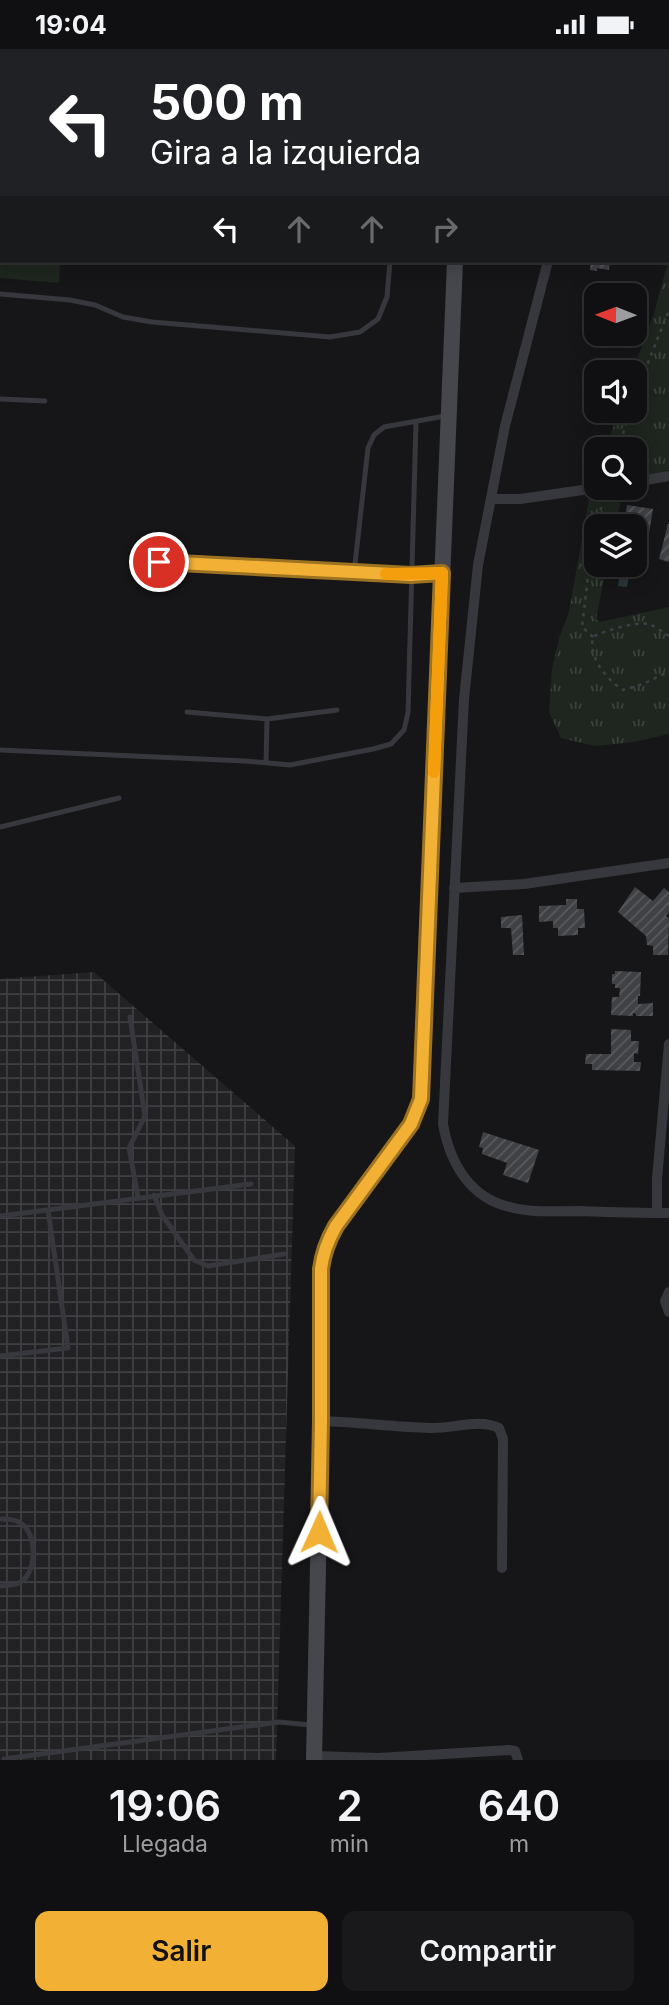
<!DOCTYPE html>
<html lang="es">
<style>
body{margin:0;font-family:Inter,sans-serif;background:#19191b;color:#f1f3f6;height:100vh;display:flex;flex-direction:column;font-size:26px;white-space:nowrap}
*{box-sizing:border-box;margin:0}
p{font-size:23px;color:#9c9d9f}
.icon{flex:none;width:38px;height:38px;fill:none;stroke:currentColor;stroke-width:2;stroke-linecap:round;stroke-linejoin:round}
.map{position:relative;height:1711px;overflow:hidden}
.side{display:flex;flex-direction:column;background:#101012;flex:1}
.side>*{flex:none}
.top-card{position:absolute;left:0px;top:0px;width:670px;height:214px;box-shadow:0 4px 18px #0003,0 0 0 2px #303032;background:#202124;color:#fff;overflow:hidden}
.needle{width:46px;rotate:271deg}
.fabs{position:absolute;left:584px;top:234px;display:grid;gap:14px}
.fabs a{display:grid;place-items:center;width:63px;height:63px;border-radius:14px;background:#101012;box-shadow:0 4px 18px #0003,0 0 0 2px #303032;font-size:35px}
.pin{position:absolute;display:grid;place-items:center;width:60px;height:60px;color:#fff;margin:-30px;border:4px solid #fff;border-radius:50%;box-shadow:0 2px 7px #0007}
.me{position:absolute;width:77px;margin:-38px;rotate:1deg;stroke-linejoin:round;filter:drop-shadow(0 0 5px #0008)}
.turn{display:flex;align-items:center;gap:24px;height:147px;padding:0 35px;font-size:32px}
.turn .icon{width:91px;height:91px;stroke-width:2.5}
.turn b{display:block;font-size:49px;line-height:60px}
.lanes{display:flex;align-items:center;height:66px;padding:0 35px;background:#0003;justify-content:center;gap:35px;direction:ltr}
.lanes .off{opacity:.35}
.eta{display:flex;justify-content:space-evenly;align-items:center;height:119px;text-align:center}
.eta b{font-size:42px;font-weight:600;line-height:49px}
.button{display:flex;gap:14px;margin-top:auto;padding:14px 35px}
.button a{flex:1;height:80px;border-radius:14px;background:#f2b134;color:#111;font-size:28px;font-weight:600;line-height:80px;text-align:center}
.button a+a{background:#19191b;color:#f1f3f6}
.status{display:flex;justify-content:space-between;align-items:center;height:49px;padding:0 35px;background:#101012;direction:ltr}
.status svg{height:19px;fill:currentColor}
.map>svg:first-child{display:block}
.industrial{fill:url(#industrial-grid)}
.grass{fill:url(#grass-tufts)}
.garden{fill:#1e261f}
.water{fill:#2c353c}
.building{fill:url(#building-hatch)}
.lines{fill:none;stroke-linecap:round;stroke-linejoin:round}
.path{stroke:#3d3f44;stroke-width:2.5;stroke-dasharray:3.5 5;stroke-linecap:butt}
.service{stroke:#37383d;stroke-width:5}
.minor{stroke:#37383d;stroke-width:10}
.secondary{stroke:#45474d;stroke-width:16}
.route-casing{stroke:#9d7322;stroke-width:18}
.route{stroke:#f2b134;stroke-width:12}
.slow{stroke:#f59e0b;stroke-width:12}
</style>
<div class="status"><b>19:04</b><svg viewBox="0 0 49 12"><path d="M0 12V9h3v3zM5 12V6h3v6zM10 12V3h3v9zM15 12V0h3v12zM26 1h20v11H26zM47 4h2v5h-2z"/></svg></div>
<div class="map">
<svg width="669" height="1711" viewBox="0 0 669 1711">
<defs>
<pattern id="industrial-grid" width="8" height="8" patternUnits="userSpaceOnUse" patternTransform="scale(1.75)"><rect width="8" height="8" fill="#222225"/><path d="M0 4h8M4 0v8" fill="none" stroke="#3f3f43"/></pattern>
<pattern id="grass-tufts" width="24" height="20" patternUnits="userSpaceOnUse" patternTransform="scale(1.75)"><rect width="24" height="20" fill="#1e261f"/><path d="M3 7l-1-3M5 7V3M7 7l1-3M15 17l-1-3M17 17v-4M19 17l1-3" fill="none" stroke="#3c433d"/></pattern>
<pattern id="building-hatch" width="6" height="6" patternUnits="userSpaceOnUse" patternTransform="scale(1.75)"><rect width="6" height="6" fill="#404145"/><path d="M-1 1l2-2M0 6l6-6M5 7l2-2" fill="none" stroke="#595a5e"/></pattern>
</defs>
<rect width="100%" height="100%" fill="#161618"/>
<path class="industrial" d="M 94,923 L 295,1097 L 276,1711 L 0,1711 L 0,930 Z"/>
<path class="grass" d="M 669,209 L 669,421 L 635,432 L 635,401 L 605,401 L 619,362 L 635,362 L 635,324 L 632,324 L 654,264 Z
M 597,423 L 597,439 L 624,439 L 615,478 L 597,478 L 597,516 L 607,516 L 596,570 L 600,573 L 669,558 L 669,685 L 634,693 L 595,697 L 561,689 L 549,663 L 552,620 L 559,589 L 569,563 L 591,439 Z"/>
<path class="garden" d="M 0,0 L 79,0 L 79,2 L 2,2 L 2,75 L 0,75 Z
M 0,97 L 2,97 L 2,212 L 60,212 L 59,234 L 0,229 Z"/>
<path class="water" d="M 621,516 L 631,516 L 627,538 L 618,537 Z"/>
<path class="building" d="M 591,212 L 610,212 L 609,221 L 597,219 L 597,222 L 590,221 Z
M 627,456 L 653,460 L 643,520 L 629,518 L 635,516 L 635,478 L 624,478 Z
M 668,475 L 669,475 L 669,513 L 659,510 Z
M 635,838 L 653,852 L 664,839 L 669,843 L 669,863 L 666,867 L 669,869 L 668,906 L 653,906 L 653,897 L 647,896 L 646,887 L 618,863 Z
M 566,850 L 577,850 L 577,860 L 584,860 L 585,879 L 578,879 L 578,886 L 558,887 L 558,879 L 553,879 L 553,872 L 539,873 L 539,857 L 566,856 Z
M 522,866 L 524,906 L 513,906 L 511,879 L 501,879 L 501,868 Z
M 615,922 L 641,923 L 640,947 L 638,947 L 638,955 L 653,954 L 653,967 L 636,967 L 636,965 L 633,964 L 633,967 L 611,966 L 612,948 L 619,948 L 620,939 L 615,939 L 615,935 L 612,935 L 612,925 L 615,925 Z
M 611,980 L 631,981 L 631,992 L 639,992 L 638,1005 L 634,1004 L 634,1013 L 641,1013 L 640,1022 L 592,1021 L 592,1015 L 585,1015 L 586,1005 L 611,1005 Z
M 483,1083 L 539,1101 L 528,1134 L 503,1126 L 507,1114 L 482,1105 L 483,1099 L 479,1098 Z"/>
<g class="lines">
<path class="path" d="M 635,346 L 669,261
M 618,401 L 630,362
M 597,478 L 603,449
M 669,587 C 663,583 656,578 649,575 C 637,572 603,582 593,588 C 588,608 607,631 623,641 L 643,635 L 666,624 L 669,625
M 593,588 L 582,578 L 589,519 L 597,479"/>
<path class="service" d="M 402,2 L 402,0
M 0,245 L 70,251 L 95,256 L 123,268 L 152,273 L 330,288 L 360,283 L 378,270 L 387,248 L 390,212
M 0,350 L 45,352
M 159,513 L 354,524 L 439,524
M 354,524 L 368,399 L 374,386 L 384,378 L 445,367
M 187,663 L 267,670 L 337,661
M 0,701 L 245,712 L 290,716 L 373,700 L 391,695 L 404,681 L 408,664 L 416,373
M 266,714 L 267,670
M 0,778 L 119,749
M 130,968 L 145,1067 L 129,1099 L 138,1148
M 154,1146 L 162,1166 L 194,1211 L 208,1217 L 284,1205
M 0,1167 L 251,1135
M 0,1307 L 68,1299 L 48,1161
M 0,1470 C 8,1470 15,1470 22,1475 C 37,1486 37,1521 22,1532 C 17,1537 7,1536 0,1537
M 4,1710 L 279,1673 L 311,1676"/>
<path class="minor" d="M 591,2 L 591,0
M 548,212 L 505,377 L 478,516 L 464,650 L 443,1075 C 450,1115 471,1151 514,1159 C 535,1164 557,1162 578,1162 C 608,1163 639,1164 669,1164
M 635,433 L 669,427
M 491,450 L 520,450 L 597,439
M 454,839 L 524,835 L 669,814
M 657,1164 L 657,1130 L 669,995
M 669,1243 L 665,1252 L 669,1263
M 321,1372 C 358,1373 393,1378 430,1379 C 453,1380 478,1369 499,1379 L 503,1390 L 502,1519
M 314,1707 L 378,1709 L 509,1701 L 515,1702 L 518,1711"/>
<path class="secondary" d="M 465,2 L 465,0
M 314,1711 L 321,1372 L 321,1220 C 323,1203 328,1191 336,1177 L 411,1075 L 421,1050 L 455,212"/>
</g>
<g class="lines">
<g class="route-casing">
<path id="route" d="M 159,513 L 354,523 L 411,526 L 442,524 L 421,1050 L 411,1075 L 336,1177 C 328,1191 323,1203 321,1220 L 321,1372 L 319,1483"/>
</g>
<use href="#route" class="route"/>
<path class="slow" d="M 386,525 L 442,524 L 434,723"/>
</g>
</svg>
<div class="fabs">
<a><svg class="needle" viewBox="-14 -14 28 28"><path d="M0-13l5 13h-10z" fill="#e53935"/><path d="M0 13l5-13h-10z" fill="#9c9d9f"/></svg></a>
<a><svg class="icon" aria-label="sound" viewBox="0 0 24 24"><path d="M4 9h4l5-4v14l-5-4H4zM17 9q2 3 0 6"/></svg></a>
<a><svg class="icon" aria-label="search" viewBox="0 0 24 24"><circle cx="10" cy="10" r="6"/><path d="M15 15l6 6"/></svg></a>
<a><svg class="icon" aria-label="layers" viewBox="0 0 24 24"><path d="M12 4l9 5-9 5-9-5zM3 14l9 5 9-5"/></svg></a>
</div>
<div class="pin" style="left:159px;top:513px;background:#d93025"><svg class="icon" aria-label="arrive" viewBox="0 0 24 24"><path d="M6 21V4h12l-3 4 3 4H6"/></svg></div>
<svg class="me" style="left:319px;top:1483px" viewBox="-20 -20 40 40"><path d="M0-17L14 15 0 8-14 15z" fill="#f2b134" stroke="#fff" stroke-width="4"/></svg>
<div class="top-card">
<div class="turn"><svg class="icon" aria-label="left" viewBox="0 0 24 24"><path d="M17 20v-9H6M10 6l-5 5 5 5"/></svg><div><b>500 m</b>Gira a la izquierda</div></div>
<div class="lanes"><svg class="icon" aria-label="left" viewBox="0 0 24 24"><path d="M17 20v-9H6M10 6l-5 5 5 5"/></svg><svg class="icon off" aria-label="ahead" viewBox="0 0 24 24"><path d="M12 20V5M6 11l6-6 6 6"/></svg><svg class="icon off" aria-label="ahead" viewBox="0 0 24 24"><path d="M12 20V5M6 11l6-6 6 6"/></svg><svg class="icon off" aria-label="right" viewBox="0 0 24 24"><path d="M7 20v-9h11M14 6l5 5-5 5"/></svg></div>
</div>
</div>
<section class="side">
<div class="eta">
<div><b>19:06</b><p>Llegada</p></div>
<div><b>2</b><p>min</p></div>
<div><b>640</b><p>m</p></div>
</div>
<div class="button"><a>Salir</a><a>Compartir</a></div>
</section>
